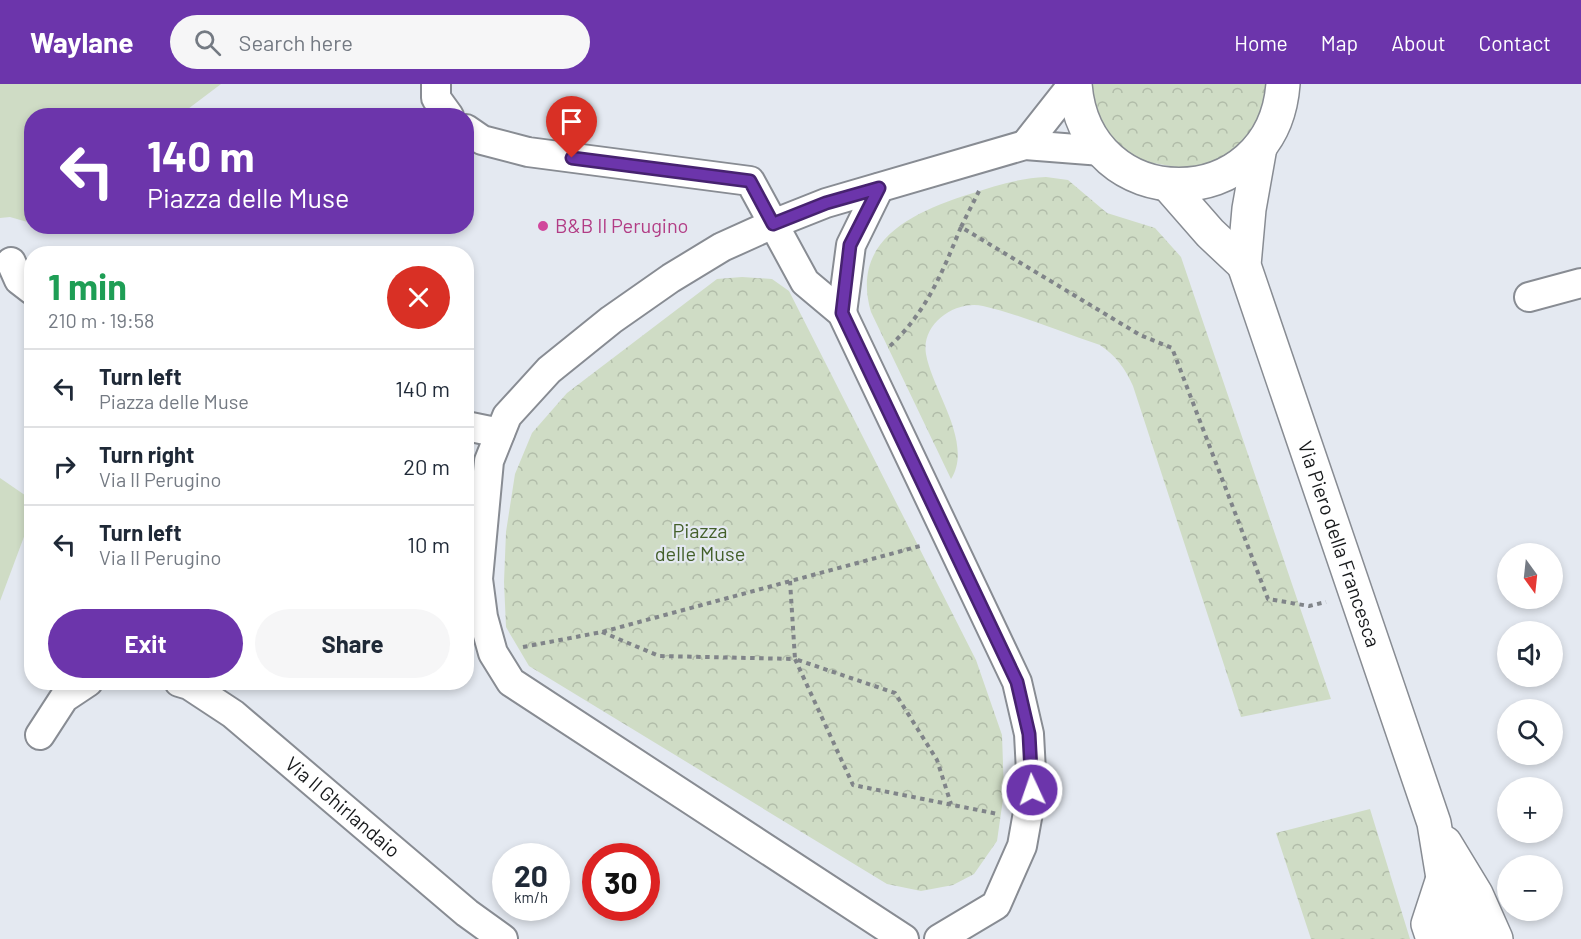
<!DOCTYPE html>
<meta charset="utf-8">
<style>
body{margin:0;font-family:Barlow,sans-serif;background:#f6f6f7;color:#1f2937;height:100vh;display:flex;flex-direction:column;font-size:22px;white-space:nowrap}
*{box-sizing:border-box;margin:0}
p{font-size:20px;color:#747a83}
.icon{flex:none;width:33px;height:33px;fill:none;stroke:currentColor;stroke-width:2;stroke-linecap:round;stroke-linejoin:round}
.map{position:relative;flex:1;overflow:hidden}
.details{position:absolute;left:24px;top:162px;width:450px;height:444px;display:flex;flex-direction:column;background:#fff;border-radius:24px;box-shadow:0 3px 9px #0003}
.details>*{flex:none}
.guide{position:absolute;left:24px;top:24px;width:450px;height:126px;border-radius:24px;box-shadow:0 3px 9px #0003;background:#6c35ab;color:#fff;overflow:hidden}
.needle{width:39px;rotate:165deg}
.fabs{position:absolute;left:1497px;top:459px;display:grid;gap:12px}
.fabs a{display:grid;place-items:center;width:66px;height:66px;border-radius:50%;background:#fff;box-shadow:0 3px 9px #0003;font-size:30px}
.speed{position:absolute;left:492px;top:759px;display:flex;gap:12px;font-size:30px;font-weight:700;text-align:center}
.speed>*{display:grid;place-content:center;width:78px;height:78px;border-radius:50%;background:#fff;box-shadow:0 3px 9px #0003;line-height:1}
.speed small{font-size:15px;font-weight:400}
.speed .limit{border:9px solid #d22;background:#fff;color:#111}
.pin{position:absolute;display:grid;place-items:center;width:51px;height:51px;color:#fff;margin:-62px -26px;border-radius:50% 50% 50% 0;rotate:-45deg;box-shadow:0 0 6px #0007}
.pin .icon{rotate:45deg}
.me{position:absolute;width:66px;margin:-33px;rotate:357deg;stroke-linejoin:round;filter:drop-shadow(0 0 4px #0008)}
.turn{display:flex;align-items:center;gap:21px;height:126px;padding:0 24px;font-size:27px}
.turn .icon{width:78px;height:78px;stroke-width:2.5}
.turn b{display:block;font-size:42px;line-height:51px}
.round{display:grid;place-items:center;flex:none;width:63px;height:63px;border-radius:32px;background:#f6f6f7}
.summary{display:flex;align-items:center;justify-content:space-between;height:102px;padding:0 24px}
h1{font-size:36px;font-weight:700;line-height:45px;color:#1e9e55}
.primary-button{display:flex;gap:12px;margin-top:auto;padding:12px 24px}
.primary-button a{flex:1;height:69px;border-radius:36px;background:#6c35ab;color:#fff;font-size:24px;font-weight:700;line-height:69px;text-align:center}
.primary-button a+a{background:#f6f6f7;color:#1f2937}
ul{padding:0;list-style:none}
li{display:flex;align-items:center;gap:18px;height:78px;padding:0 24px;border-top:2px solid #e0e1e3}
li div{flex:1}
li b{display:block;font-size:22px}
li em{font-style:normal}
header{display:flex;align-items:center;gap:36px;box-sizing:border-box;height:84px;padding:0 30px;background:#6c35ab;color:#fff}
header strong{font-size:28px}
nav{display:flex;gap:33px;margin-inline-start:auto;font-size:21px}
.search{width:420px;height:54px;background:#f6f6f7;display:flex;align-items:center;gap:15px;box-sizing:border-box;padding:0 21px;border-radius:33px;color:#747a83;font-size:22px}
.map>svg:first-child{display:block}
.green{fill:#cfdcc5}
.park{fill:url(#park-crowns)}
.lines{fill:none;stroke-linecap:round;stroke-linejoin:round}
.minor-casing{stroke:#888c93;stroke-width:32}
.tertiary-casing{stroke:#888c93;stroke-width:36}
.path{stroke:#808489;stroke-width:4;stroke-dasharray:4.5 4.5;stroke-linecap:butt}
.minor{stroke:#fff;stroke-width:28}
.tertiary{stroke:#fff;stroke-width:33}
.route-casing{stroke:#46226f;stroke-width:15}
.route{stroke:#6c35ab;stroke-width:10}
.hotel-dot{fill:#d1479c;stroke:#e4e9f1;stroke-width:2}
.labels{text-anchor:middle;stroke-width:4.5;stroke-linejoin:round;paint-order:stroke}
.hotel-label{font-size:20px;fill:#b23c85;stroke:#e4e9f1;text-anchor:start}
.park-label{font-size:20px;fill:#44602b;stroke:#e4e9f1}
.street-label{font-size:20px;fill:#17191b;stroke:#e4e9f1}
</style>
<header>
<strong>Waylane</strong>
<div class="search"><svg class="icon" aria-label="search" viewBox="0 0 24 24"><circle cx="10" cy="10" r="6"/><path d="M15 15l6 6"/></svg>Search here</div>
<nav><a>Home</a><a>Map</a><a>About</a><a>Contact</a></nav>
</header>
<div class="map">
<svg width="1581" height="855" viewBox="0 0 1581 855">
<defs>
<pattern id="park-crowns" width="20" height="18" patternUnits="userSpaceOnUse" patternTransform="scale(1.5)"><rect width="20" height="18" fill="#cfdcc5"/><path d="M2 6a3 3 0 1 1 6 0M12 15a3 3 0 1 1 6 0" fill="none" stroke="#b1bca9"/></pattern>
</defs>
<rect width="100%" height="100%" fill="#e4e9f1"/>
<path class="green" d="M 0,0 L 221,0 L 180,31 L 32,32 L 31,139 L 10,133 L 0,134 Z
M 0,394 L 32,416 L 31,434 L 0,517 Z"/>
<path class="park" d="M 1089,0 L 1268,0 L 1260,35 L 1237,66 L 1194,86 L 1135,76 L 1101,42 Z
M 1046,93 L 1068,96 L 1107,129 L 1155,144 L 1181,173 L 1331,615 L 1241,633 L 1133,302 C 1125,284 1116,272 1100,261 C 1061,248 1022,231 983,222 C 955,216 921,240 926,270 C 932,306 974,359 951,395 L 871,228 C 850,156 913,128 970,110 C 995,102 1019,94 1046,93 Z
M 742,193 L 772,195 L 789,207 L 976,576 L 1002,651 L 1004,708 L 997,757 L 974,790 L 953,801 L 921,807 L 887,800 L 529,582 L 506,543 L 504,498 L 506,448 L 515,390 L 532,349 L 567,309 L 717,195 Z
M 1370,725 L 1410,855 L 1311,855 L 1276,749 Z"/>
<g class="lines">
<g class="minor-casing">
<g id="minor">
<path d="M 436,0 L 436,14 L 449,32"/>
<path d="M 466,45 L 482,56 L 528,68 L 750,97 L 805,198 L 842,229 L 1017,598 L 1029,650 L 1032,706 L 1022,762 L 996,821 L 939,855"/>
<path d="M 1025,61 L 1073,0"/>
<path d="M 11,178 L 19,196 L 32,206"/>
<path d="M 1529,213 L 1581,199"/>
<path d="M 842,229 L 851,161 L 879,104"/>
<path d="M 466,342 L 500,349"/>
<path id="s1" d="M 179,598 L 189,601 L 233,630 L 467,829 L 503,855"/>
<path d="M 40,651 L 64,614 L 88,598"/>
<path d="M 904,855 L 511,598 L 493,569 L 483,533 L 478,495 L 489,377 L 507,332 L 549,286 L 611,236 L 671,194 L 722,163 L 773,140 L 826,119 L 1025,61 L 1102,67"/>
</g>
</g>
<g class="tertiary-casing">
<g id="tertiary">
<path d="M 1075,0 C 1085,134 1273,134 1283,0"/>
<path id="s2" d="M 1260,63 L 1249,125 L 1244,181 L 1434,739 L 1443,794 L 1465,855"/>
<path d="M 1168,101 L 1210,149 L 1244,181"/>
<path d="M 1445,759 L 1476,810 L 1496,855"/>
<path d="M 1433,855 L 1428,840 L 1443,794"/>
</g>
</g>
<path class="path" d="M 961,143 L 979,107
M 890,262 C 927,227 942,189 961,143 L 1140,251 L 1172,264 L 1268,515 L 1309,522 L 1326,518
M 790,497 L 795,575 L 895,609 L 937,676 L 951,720
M 602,548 L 659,572 L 795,575 L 853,701 L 998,730
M 523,563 L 602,548 L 920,462"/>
<use href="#minor" class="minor"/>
<use href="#tertiary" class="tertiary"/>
</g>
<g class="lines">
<g class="route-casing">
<path id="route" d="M 572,74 L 750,97 L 773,140 L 826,119 L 879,104 L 850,161 L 842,229 L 1017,598 L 1029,650 L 1032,706"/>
</g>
<use href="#route" class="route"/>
</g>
<circle class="hotel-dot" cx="543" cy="142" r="6"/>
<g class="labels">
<g class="hotel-label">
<text x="555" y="149">B&amp;B Il Perugino</text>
</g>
<g class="park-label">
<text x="700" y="454">Piazza<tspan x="700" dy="23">delle Muse</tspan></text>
</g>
<g class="street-label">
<text dy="7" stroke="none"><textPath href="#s2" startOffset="414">Via Piero della Francesca</textPath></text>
<text dy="7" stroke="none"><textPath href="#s1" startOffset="207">Via Il Ghirlandaio</textPath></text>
</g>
</g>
</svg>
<div class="fabs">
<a><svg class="needle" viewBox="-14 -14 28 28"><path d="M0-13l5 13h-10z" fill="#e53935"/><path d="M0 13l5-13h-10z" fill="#747a83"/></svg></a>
<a><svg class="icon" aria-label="sound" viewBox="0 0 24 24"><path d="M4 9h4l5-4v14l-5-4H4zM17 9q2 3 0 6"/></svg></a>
<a><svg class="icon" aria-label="search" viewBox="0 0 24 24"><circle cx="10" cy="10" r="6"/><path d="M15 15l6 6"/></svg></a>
<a>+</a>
<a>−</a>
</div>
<div class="speed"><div>20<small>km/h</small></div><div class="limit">30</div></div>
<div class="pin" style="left:572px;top:74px;background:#d93025"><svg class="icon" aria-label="arrive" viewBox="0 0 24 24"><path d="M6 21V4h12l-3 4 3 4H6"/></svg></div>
<svg class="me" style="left:1032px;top:706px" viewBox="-20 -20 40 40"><circle r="17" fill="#6c35ab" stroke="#fff" stroke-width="3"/><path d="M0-11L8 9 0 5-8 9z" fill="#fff"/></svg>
<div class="guide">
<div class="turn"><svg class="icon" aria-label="left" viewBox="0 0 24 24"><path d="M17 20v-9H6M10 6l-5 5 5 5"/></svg><div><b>140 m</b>Piazza delle Muse</div></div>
</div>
<section class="details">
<div class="summary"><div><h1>1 min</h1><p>210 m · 19:58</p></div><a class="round" style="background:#d93025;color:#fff"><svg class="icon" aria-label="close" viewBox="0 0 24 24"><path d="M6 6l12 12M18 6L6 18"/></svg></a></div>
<ul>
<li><svg class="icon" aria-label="left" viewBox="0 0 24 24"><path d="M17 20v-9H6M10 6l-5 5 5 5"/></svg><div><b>Turn left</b><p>Piazza delle Muse</p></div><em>140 m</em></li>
<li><svg class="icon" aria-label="right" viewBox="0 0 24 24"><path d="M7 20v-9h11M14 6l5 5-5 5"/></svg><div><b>Turn right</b><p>Via Il Perugino</p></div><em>20 m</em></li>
<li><svg class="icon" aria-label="left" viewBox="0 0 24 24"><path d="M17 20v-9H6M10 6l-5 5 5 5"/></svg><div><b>Turn left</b><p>Via Il Perugino</p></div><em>10 m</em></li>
</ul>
<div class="primary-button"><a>Exit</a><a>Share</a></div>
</section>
</div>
